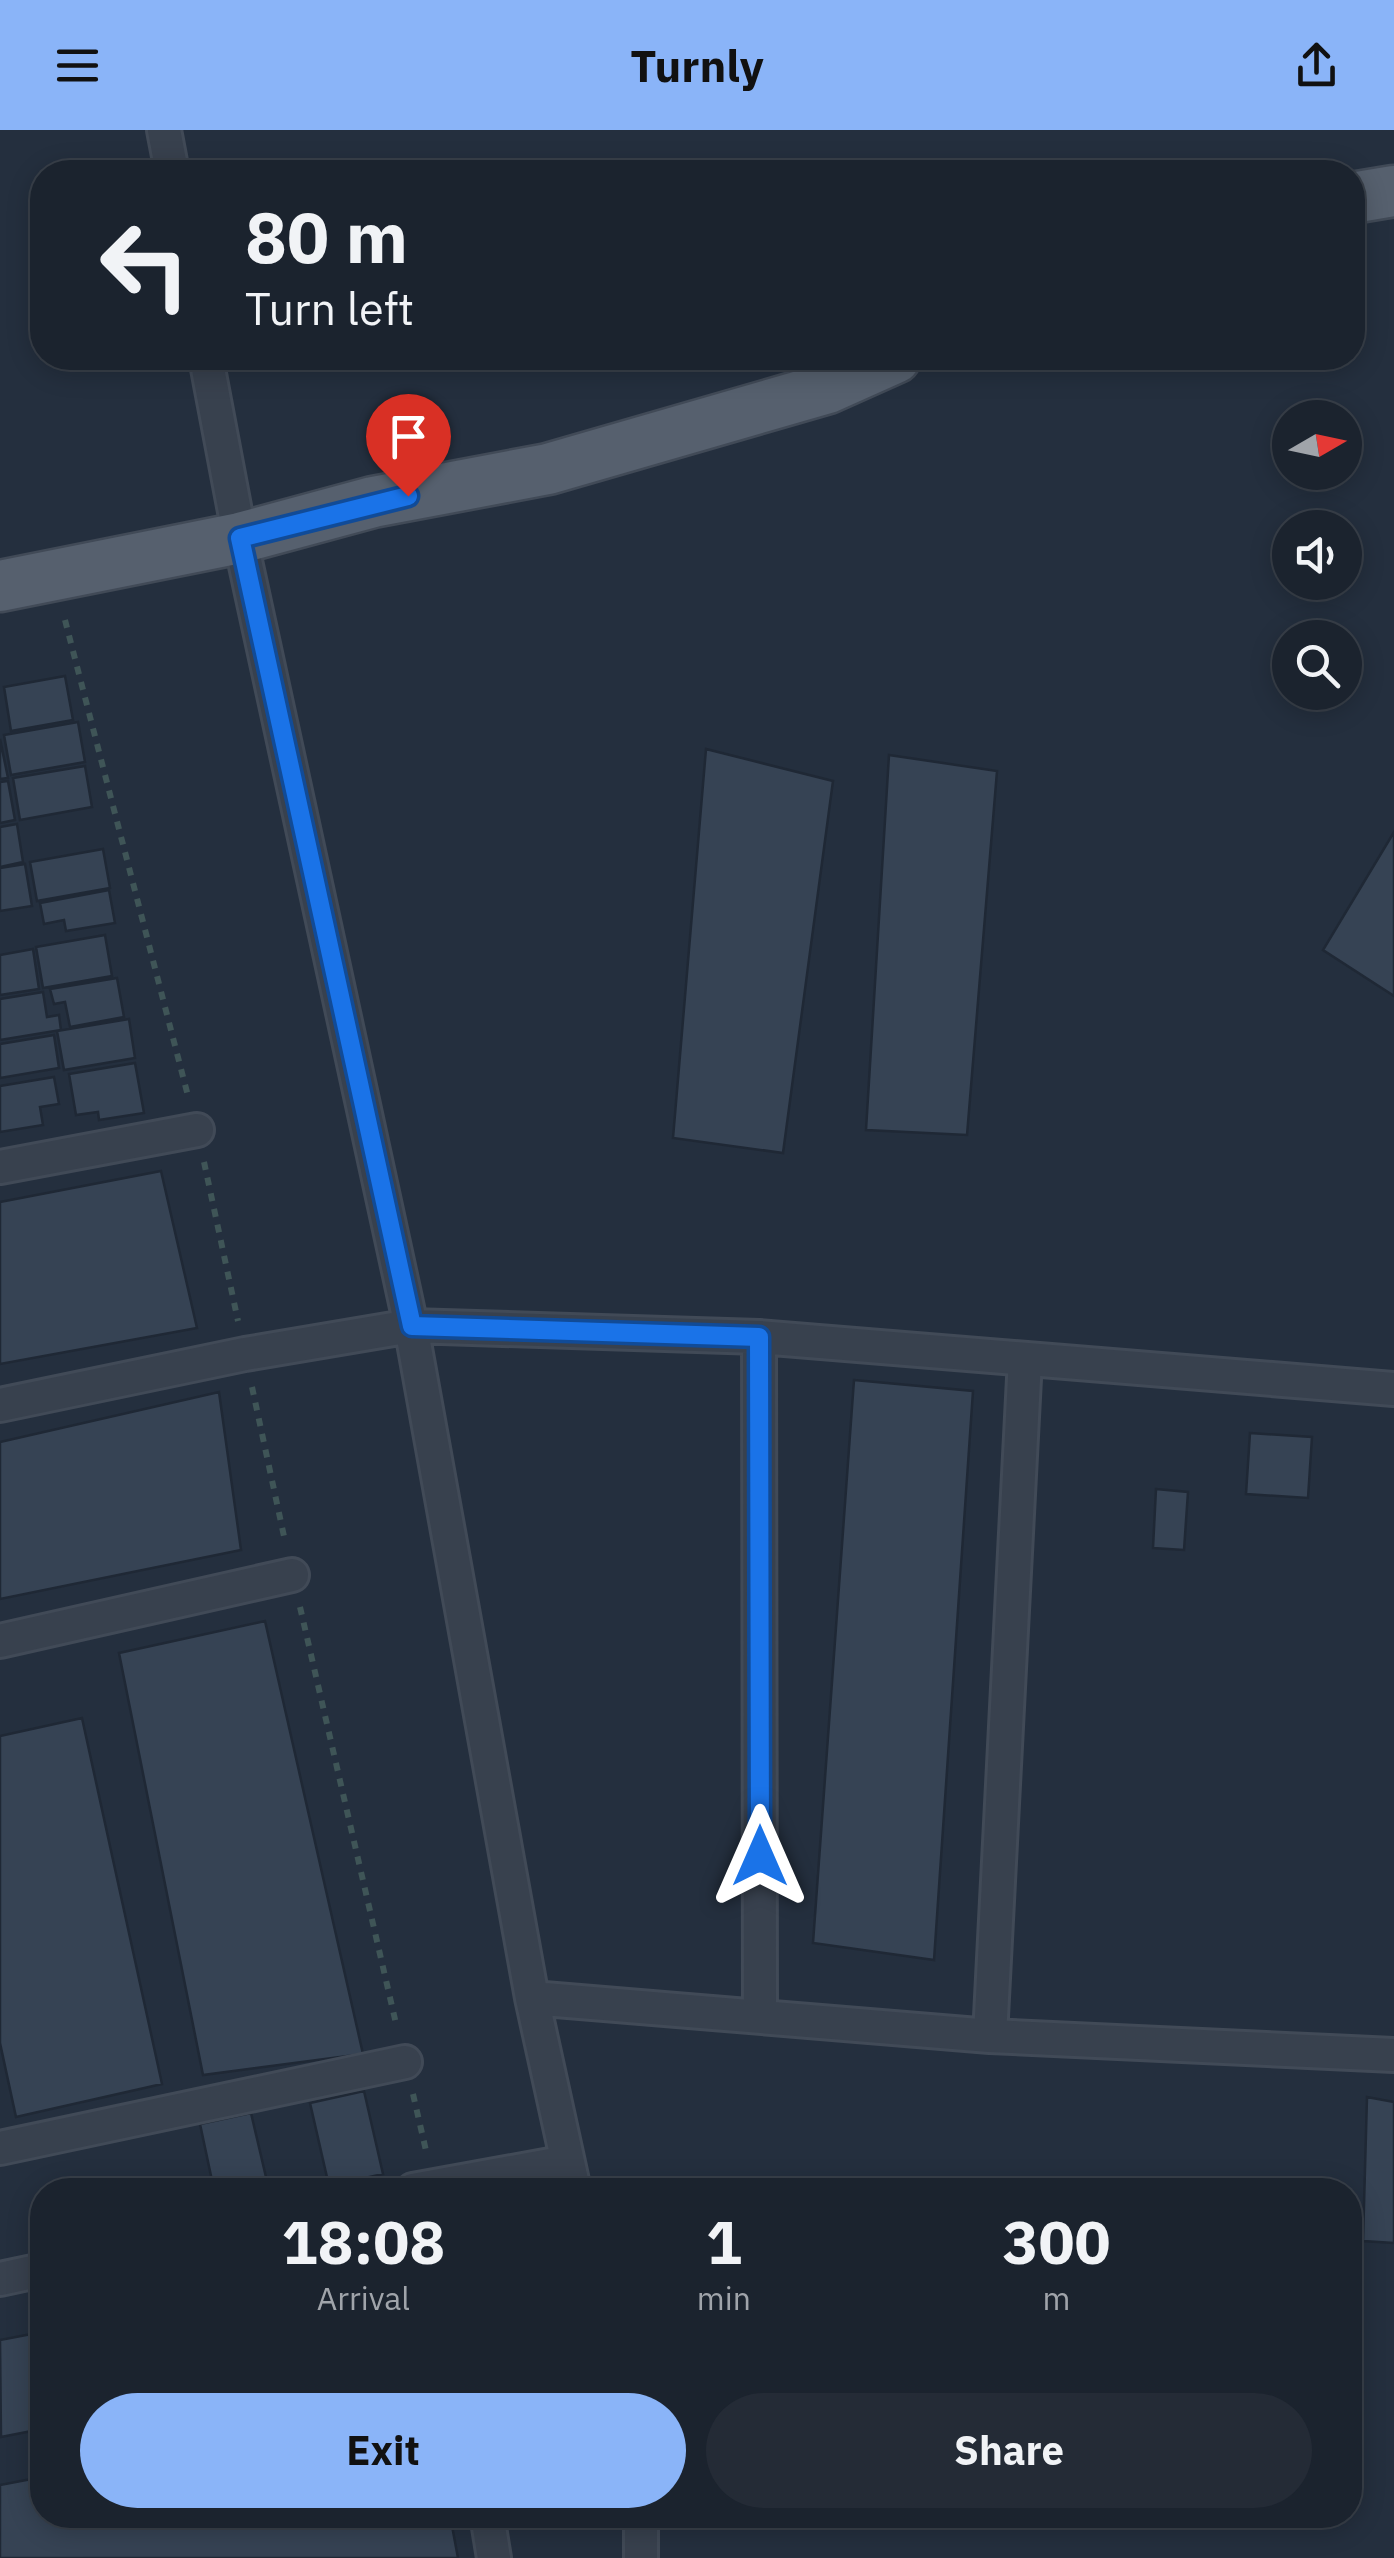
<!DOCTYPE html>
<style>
body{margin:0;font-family:"IBM Plex Sans",sans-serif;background:#242b36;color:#f1f3f6;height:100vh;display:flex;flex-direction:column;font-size:38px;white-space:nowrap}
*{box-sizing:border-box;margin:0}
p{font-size:32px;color:#a0a4aa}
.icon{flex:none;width:55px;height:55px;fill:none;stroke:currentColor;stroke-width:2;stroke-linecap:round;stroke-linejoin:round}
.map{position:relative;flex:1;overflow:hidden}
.panel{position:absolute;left:30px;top:2048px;width:1332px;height:350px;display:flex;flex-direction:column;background:#1b232e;border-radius:40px;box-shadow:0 5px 25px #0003,0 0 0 2px #39404a}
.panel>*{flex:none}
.top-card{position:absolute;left:30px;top:30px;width:1335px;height:210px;border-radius:40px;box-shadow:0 5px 25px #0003,0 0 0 2px #39404a;background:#1b232e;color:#f1f3f6;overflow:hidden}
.needle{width:65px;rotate:81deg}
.fabs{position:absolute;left:1272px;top:270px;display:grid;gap:20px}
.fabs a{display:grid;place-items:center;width:90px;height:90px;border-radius:50%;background:#1b232e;box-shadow:0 5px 25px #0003,0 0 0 2px #39404a;font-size:50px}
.pin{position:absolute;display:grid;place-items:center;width:85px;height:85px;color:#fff;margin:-102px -42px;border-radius:50% 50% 50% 0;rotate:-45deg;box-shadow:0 0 10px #0007}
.pin .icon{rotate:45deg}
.me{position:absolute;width:110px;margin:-55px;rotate:0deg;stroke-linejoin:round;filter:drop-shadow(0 0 8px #0008)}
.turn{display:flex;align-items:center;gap:35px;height:210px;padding:0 50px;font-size:45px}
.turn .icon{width:130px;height:130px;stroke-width:2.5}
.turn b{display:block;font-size:70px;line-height:85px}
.eta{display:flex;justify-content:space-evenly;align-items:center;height:170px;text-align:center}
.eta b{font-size:60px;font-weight:700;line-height:70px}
.action{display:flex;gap:20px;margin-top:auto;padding:20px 50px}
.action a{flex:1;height:115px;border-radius:60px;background:#8ab4f8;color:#111;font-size:40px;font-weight:700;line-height:115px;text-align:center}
.action a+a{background:#242b36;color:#f1f3f6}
header{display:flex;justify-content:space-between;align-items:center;height:130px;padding:0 50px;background:#8ab4f8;color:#111;font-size:45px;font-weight:700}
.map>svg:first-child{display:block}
.building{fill:#364354;stroke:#1f2835;stroke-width:2.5}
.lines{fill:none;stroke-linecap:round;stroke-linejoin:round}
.minor-casing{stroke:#414a57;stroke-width:38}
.primary-casing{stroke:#414a57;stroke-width:55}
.path{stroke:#3f5557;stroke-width:6;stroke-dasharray:8 8;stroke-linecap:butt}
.minor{stroke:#38414e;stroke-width:32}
.primary{stroke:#56606e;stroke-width:50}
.route-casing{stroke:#114b97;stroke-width:25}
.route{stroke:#1a73e8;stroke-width:18}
</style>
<header><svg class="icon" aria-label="menu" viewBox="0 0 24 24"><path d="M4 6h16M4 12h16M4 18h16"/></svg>Turnly<svg class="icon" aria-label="share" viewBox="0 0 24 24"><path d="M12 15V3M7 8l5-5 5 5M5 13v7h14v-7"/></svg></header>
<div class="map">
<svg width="1394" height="2428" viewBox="0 0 1394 2428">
<rect width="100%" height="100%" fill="#242f3e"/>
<path class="building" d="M 65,546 L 73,590 L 11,601 L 4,557 Z
M 78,592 L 85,632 L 11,645 L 4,605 Z
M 0,609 L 8,648 L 0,649 Z
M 706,619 L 833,651 L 783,1023 L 673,1008 Z
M 889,625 L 997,641 L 967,1005 L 866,1000 Z
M 85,636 L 92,677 L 20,690 L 13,648 Z
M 8,651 L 15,690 L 0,693 L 0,652 Z
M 17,694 L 23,732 L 0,737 L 0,697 Z
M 1394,702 L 1394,866 L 1323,820 Z
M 103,719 L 110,758 L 37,771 L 30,732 Z
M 25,734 L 32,776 L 0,781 L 0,738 Z
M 109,760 L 115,793 L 66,801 L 64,790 L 44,794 L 40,773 Z
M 105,805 L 112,846 L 43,858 L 36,817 Z
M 33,819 L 39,859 L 0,865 L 0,825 Z
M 117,848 L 124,887 L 70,897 L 65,872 L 54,874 L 50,859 Z
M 43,862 L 47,887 L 59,885 L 61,900 L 0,910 L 0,869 Z
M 129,889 L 135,928 L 64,940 L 57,901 Z
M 54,905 L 59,938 L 0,948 L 0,914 Z
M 135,933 L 144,983 L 99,990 L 98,982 L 76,985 L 69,944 Z
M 54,947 L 59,974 L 40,977 L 43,995 L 0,1002 L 0,956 Z
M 161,1041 L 197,1198 L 0,1234 L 0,1072 Z
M 854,1250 L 973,1261 L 934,1830 L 813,1813 Z
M 219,1262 L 241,1420 L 0,1469 L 0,1312 Z
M 1250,1303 L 1312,1307 L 1308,1368 L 1246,1364 Z
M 1156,1359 L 1188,1362 L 1184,1420 L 1153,1418 Z
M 265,1491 L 363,1924 L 203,1945 L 119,1523 Z
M 82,1588 L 162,1954 L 16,1987 L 0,1913 L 0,1606 Z
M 364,1961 L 383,2044 L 329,2056 L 310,1973 Z
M 1367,1967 L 1394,1972 L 1394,2113 L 1363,2111 Z
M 251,1983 L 269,2060 L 214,2060 L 200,1994 Z
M 42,2202 L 42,2299 L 1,2307 L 0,2210 Z
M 42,2347 L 42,2385 L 450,2385 L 458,2428 L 0,2428 L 0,2355 Z"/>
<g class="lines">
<g class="minor-casing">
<path id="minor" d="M 164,0 L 172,42
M 206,228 L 240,408 L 411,1196 L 532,1868 L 574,2060
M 0,1037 L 197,1000
M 759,1207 L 760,1886
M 0,1275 L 245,1224 L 411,1196 L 759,1207 L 1394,1259
M 0,1511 L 292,1445
M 532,1868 L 990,1906 L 1394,1925
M 990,1906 L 1025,1229
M 0,2018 L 405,1932
M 413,2060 L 567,2032
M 0,2149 L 42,2140
M 487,2385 L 494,2428
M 641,2385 L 641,2428"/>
</g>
<g class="primary-casing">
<path id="primary" d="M 1352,68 L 1394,61
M 0,456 L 240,408 L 373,372 L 548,339 L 828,258 L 895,228"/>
</g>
<path class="path" d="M 65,490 L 188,966
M 204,1032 L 238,1191
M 252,1257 L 285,1411
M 300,1477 L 397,1898
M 413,1964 L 427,2025"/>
<use href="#minor" class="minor"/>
<use href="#primary" class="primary"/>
</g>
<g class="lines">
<g class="route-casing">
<path id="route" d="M 408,366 L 240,408 L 412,1196 L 759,1207 L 760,1726"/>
</g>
<use href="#route" class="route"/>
</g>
</svg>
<div class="fabs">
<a><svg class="needle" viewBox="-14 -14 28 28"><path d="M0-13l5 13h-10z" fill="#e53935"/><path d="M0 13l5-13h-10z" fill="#a0a4aa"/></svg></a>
<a><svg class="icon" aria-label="sound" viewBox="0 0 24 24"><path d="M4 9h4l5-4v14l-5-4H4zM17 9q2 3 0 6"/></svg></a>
<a><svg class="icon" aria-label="search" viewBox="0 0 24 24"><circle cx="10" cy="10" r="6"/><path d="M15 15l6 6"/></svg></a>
</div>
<div class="pin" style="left:408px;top:366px;background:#d93025"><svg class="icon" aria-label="arrive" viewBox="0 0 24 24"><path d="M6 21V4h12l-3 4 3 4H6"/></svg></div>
<svg class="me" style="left:760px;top:1726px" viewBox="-20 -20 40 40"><path d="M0-17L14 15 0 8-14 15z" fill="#1a73e8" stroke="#fff" stroke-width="4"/></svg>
<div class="top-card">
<div class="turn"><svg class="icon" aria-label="left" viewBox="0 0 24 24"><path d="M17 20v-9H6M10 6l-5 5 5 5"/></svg><div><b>80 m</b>Turn left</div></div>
</div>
<section class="panel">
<div class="eta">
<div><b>18:08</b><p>Arrival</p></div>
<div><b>1</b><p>min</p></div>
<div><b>300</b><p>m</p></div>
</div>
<div class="action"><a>Exit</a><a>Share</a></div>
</section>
</div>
